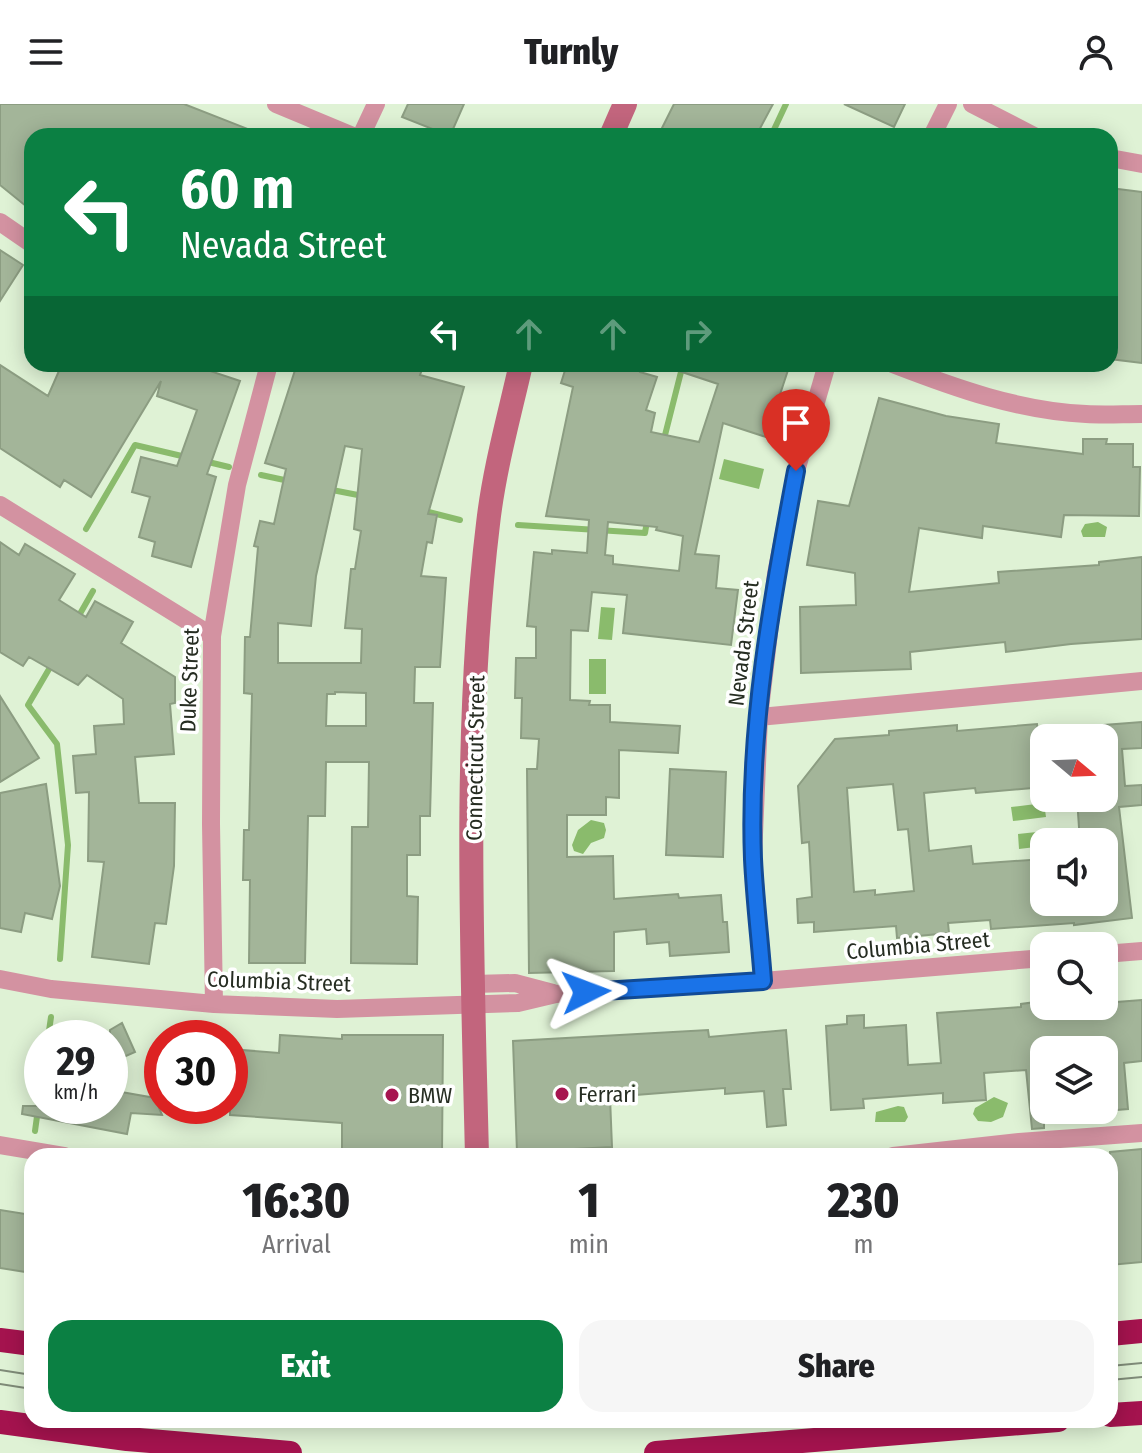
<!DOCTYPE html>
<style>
body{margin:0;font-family:"Fira Sans Condensed",sans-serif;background:#f6f6f6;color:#202124;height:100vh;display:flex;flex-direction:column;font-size:30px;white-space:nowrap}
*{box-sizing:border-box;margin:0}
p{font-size:26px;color:#757577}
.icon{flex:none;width:44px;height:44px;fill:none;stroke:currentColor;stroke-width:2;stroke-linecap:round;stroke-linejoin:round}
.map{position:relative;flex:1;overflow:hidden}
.side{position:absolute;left:24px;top:1044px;width:1094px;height:280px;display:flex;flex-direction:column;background:#fff;border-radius:24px;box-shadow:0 4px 20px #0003}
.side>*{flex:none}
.banner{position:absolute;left:24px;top:24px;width:1094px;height:244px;border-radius:24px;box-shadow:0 4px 20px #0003;background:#0b8043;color:#fff;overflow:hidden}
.needle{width:52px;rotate:109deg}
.controls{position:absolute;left:1030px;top:620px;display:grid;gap:16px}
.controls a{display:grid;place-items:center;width:88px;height:88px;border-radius:16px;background:#fff;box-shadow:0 4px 20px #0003;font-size:40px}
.speed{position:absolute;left:24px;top:916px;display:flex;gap:16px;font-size:40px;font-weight:700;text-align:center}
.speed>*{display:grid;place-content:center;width:104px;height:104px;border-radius:50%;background:#fff;box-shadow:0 4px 20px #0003;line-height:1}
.speed small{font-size:20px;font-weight:400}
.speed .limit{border:12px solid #d22;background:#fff;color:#111}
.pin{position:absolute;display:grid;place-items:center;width:68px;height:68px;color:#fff;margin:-82px -34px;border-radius:50% 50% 50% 0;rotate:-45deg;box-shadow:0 0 8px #0007}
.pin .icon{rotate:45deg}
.me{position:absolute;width:88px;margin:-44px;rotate:87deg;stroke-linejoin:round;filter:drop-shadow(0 0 6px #0008)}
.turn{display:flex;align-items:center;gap:28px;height:168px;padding:0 24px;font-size:36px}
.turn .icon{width:104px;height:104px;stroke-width:2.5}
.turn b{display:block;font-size:56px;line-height:68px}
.lanes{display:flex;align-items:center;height:76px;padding:0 24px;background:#0003;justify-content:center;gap:40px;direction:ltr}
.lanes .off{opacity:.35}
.eta{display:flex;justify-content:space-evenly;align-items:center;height:136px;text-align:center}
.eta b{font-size:48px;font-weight:800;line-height:56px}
.primary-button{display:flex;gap:16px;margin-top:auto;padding:16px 24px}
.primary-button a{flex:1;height:92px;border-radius:24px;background:#0b8043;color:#fff;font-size:32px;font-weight:800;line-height:92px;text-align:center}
.primary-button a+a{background:#f6f6f6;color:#202124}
header{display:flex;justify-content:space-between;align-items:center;height:104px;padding:0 24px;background:#fff;font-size:36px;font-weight:800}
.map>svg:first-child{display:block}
.water{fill:#8abb6c}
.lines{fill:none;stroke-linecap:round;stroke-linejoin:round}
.stream{stroke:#8abb6c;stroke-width:6}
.building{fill:#a3b599;stroke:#8c9d82;stroke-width:2;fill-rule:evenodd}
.street{stroke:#d392a1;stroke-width:18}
.secondary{stroke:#c2657d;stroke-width:24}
.highway{stroke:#a4134e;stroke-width:24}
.tram{stroke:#7f8b78;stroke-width:2}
.route-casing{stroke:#114b97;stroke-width:20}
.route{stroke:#1a73e8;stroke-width:14}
.poi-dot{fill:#a71550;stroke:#fff;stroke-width:3}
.labels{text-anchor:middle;stroke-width:7;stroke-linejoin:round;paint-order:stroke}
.street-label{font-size:22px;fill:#262d22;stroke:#fff}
.poi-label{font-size:22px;fill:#262d22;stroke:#fff;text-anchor:start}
</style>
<header><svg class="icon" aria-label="menu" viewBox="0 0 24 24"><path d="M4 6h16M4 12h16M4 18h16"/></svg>Turnly<svg class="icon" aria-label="person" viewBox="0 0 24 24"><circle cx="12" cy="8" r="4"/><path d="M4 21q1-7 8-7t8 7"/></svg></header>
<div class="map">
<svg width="1142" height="1349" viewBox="0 0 1142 1349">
<rect width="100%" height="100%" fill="#dff2d5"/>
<path class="water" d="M 724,355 L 764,365 L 759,385 L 719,375 Z
M 1098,418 L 1107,423 L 1105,433 L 1083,433 L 1081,427 L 1085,420 Z
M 601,503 L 615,504 L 612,536 L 598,535 Z
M 589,555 L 606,555 L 606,590 L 589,590 Z
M 1044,699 L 1046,713 L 1013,717 L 1011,703 Z
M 591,716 L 604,719 L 606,726 L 604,734 L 591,739 L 583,750 L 574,747 L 572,741 L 578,726 Z
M 1046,727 L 1047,738 L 1044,738 L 1044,742 L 1019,745 L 1018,730 Z
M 994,993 L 1008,999 L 1003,1013 L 991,1018 L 978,1017 L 973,1010 L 975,1004 Z
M 898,1002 L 904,1003 L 908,1013 L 905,1018 L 875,1018 L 876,1008 Z"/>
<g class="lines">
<path class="stream" d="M 771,32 L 786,0
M 663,339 L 683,260
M 204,357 L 229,363
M 261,371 L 289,377
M 327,385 L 363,392
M 421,406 L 460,416
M 518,421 L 645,429 L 647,417
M 86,425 L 135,341 L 186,353
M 77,515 L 93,487
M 52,560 L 28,601 L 57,640 L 68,741 L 60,855
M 48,934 L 51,913
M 35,1027 L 42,976"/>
</g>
<path class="building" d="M 0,0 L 184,0 L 263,31 L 32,32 L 32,107 L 0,81 Z
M 408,0 L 464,0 L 450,32 L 402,13 Z
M 674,0 L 773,0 L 756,32 L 658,32 Z
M 844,0 L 905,0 L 894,23 Z
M 1110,84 L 1142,88 L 1142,259 L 1110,255 Z
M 0,146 L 23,161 L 0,197 Z
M 62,260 L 213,260 L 210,267 L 240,277 L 207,370 L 216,373 L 191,463 L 152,452 L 155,438 L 139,433 L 150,393 L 132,388 L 141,353 L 177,362 L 197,306 L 157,292 L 161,277 L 91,393 L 64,376 L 60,383 L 0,344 L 0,261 L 48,292 Z
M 297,260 L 424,260 L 420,271 L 464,283 L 428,410 L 437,411 L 432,439 L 427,438 L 421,472 L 446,474 L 440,563 L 415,563 L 414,599 L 433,599 L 430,712 L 420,712 L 420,751 L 407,751 L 407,792 L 418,793 L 417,860 L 351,859 L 352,723 L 368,723 L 369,658 L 326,658 L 325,712 L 308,712 L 305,859 L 249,859 L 250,776 L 243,776 L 244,726 L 249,726 L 252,590 L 244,589 L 245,533 L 250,533 L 258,443 L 254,442 L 260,417 L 274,420 L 286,365 L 265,359 ZM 345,342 L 362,345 L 354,425 L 361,427 L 355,465 L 351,465 L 345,524 L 362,525 L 361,559 L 278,559 L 278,519 L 311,522 L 316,472 ZM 335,588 L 366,589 L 366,622 L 326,622 L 327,590 L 335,590 Z
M 567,260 L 642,260 L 640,268 L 657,273 L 646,306 L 655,309 L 651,328 L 699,338 L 718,280 L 667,263 L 668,260 L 790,260 L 766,333 L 723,319 L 695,450 L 719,452 L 716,484 L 738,486 L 731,541 L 623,529 L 627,491 L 592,488 L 588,527 L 571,526 L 570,596 L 590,597 L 589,601 L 610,601 L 610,618 L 680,622 L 678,649 L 619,646 L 619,694 L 606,693 L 606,711 L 567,711 L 567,753 L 613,752 L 614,795 L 678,790 L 679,794 L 721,791 L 723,818 L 727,818 L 729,848 L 670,852 L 669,838 L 647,840 L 646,825 L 614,828 L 614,867 L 529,869 L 527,665 L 537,665 L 539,635 L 521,634 L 522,594 L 515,594 L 516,554 L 536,554 L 536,523 L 527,522 L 534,448 L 552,450 L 552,446 L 587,449 L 589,416 L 546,412 L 573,283 L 561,279 ZM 608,418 L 657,423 L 656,426 L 683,432 L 679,467 L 613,460 L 613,452 L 605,451 Z
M 879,294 L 946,312 L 999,320 L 996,339 L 1083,350 L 1083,335 L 1107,335 L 1106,340 L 1133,340 L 1133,363 L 1140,363 L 1139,412 L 1064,411 L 1061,433 L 983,422 L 982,434 L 919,424 L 909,488 L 999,479 L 998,468 L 1099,461 L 1099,458 L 1142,453 L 1142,535 L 1071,540 L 1006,548 L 1005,538 L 910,548 L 911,565 L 801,569 L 800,503 L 856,501 L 855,469 L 807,461 L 818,397 L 849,402 Z
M 0,438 L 19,451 L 25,440 L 75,470 L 59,496 L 86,513 L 95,497 L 133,518 L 121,539 L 175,573 L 175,599 L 170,600 L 174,650 L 135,653 L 139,699 L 175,699 L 174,762 L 166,820 L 155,819 L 149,860 L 92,853 L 104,758 L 88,757 L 89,688 L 76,689 L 73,652 L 96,650 L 94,622 L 124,620 L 123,595 L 87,571 L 78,581 L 29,553 L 23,562 L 0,548 Z
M 0,592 L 39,654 L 0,678 Z
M 1142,618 L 1142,644 L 1122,645 L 1125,682 L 1142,681 L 1142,701 L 1119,703 L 1132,814 L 1074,821 L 1074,819 L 991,825 L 990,816 L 948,819 L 949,829 L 897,834 L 896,822 L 814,828 L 814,818 L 798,819 L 797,795 L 812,793 L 809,738 L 802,739 L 798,682 L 835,635 L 889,631 L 889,627 L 957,621 L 957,627 L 1037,620 L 1043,683 L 976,689 L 975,684 L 924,689 L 929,747 L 971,742 L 973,760 L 1044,755 L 1044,798 L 1104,798 L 1104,738 L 1080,738 L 1077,694 L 1104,694 L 1104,621 ZM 893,680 L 898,726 L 908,725 L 914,787 L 875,791 L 875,786 L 854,788 L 847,684 Z
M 670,665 L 726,668 L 723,753 L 666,751 Z
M 46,680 L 60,782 L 52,815 L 25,809 L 21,828 L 0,824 L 0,689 Z
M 1142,896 L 1142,957 L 1124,959 L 1128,1005 L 1105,1007 L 1104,946 L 1044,946 L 1044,1024 L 1032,1025 L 1026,966 L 984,969 L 986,996 L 943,999 L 943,989 L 863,995 L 864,1004 L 831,1006 L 826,922 L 847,920 L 847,912 L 864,911 L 864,924 L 906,921 L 908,961 L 941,959 L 937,909 L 1021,903 L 1021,900 L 1044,897 L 1044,902 L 1104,902 L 1104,899 Z
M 122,919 L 135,948 L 110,959 L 110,926 Z
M 708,926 L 709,933 L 786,926 L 791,985 L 783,985 L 786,1021 L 767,1023 L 764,987 L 725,990 L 725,984 L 610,993 L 612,1043 L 517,1048 L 513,937 Z
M 280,931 L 342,935 L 342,931 L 443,931 L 442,1051 L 342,1051 L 342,1019 L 230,1011 L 230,945 L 279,949 Z
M 110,986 L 155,994 L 162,1011 L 131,1009 L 127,1030 L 22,1010 L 23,1002 L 110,1002 Z
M 1142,1045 L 1142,1158 L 1110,1161 L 1110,1048 Z
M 0,1106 L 32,1111 L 32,1169 L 0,1164 Z"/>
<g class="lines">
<path class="street" d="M 276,0 L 353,32
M 972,0 L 1034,32
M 361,32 L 376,0
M 932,32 L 948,0
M 1110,54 L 1142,60
M 0,118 L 32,140
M 893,260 C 955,284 1019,307 1086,310 C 1104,311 1123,310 1142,310
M 0,401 L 212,532
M 759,613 L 1142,577
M 1104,850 L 1142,847
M 0,875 L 51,885 L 214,900 L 337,905 L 518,899 L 556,890 L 763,877 L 1044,854
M 763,877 L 753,754 L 759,613 L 776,470 L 796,367 L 827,260
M 473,880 L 515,879 L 553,889
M 214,900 L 211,720 L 212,532 L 237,381 L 269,260
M 0,1041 L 65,1052
M 893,1052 L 1019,1038 L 1142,1029"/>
<path class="secondary" d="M 611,32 L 625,0
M 477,1052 C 472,845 463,626 488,420 C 494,366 509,313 521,260"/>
<path class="highway" d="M 1110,1230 L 1142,1227
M 0,1236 L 32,1240
M 1110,1311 L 1142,1309
M 0,1318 L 127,1335 L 290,1349
M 656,1349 L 1058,1316"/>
<path class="tram" d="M 1110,1262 L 1142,1259
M 0,1266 L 32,1271
M 1110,1276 L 1142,1273
M 0,1280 L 32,1285
M 358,1316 L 484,1320 L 622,1316"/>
</g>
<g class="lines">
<g class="route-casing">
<path id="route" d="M 586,888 L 763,877 C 760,836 755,796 753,755 C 748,625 772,494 796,367"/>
</g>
<use href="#route" class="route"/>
</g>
<g class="poi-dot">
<circle cx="562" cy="990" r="8"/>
<circle cx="392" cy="991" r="8"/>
</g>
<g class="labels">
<g class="street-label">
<text transform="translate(743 539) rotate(-83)" y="8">Nevada Street</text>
<text transform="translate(189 576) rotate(-88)" y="8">Duke Street</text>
<text transform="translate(475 654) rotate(-89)" y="8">Connecticut Street</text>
<text transform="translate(918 841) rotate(-5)" y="8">Columbia Street</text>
<text transform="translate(279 877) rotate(2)" y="8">Columbia Street</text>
</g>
<g class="poi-label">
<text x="578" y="998">Ferrari</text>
<text x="408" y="999">BMW</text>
</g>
</g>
</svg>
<div class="controls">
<a><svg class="needle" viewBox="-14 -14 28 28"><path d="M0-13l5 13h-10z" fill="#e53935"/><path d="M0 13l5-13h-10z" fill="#757577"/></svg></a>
<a><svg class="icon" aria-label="sound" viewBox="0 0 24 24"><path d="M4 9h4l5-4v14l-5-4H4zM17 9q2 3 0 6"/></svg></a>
<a><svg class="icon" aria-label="search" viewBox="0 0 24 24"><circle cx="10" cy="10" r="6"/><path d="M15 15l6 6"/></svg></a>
<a><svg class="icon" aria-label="layers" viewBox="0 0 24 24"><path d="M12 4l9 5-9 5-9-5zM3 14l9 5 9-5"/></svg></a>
</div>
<div class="speed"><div>29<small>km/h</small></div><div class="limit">30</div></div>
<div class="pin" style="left:796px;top:367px;background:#d93025"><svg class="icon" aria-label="arrive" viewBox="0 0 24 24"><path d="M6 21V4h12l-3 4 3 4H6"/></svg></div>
<svg class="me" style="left:586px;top:888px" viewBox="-20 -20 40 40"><path d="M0-17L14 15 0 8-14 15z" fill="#1a73e8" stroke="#fff" stroke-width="4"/></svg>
<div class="banner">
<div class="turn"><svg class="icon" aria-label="left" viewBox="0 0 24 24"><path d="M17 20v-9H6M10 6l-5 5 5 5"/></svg><div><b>60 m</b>Nevada Street</div></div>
<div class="lanes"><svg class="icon" aria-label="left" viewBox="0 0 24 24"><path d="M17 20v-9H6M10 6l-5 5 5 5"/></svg><svg class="icon off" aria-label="ahead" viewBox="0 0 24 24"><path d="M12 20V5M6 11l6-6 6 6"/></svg><svg class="icon off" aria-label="ahead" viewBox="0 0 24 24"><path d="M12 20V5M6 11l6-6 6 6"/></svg><svg class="icon off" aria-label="right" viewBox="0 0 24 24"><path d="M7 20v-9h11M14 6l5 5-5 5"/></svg></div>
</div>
<section class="side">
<div class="eta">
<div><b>16:30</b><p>Arrival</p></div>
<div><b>1</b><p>min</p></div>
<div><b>230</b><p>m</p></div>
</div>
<div class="primary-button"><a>Exit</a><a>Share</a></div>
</section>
</div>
